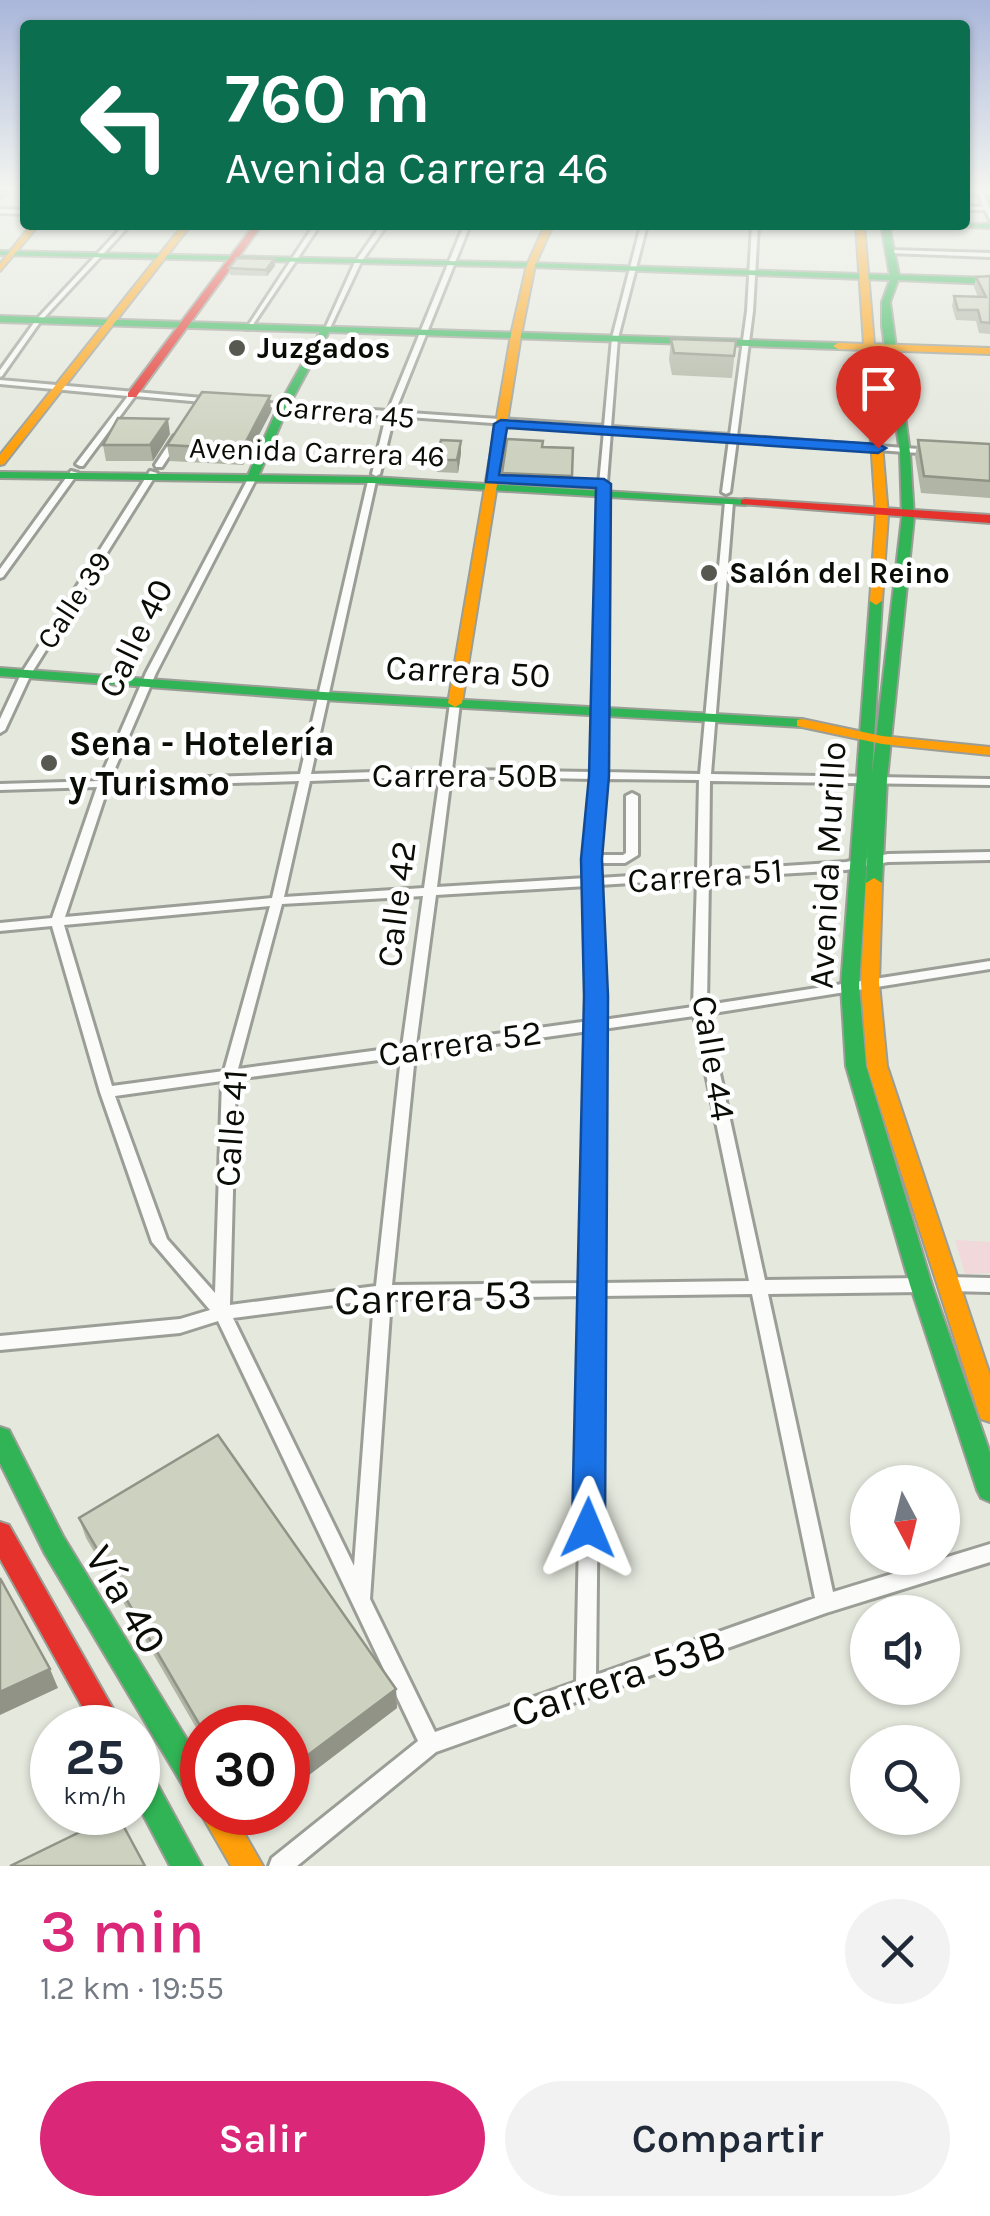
<!DOCTYPE html>
<html lang="es">
<meta charset="utf-8">
<style>
body{margin:0;font-family:Karla,sans-serif;background:#f2f2f3;color:#1f2937;height:100vh;display:flex;flex-direction:column;font-size:38px;white-space:nowrap}
*{box-sizing:border-box;margin:0}
p{font-size:32px;color:#747a83}
.icon{flex:none;width:55px;height:55px;fill:none;stroke:currentColor;stroke-width:2;stroke-linecap:round;stroke-linejoin:round}
.map{position:relative;height:1866px;overflow:hidden}
.drawer{display:flex;flex-direction:column;background:#fff;flex:1}
.drawer>*{flex:none}
.banner{position:absolute;left:20px;top:20px;width:950px;height:210px;border-radius:10px;box-shadow:0 2px 8px #0004;background:#0b6e4f;color:#fff;overflow:hidden}
.needle{width:65px;rotate:173deg}
.buttons{position:absolute;left:850px;top:1465px;display:grid;gap:20px}
.buttons a{display:grid;place-items:center;width:110px;height:110px;border-radius:50%;background:#fff;box-shadow:0 2px 8px #0004;font-size:50px}
.speed{position:absolute;left:30px;top:1705px;display:flex;gap:20px;font-size:50px;font-weight:700;text-align:center}
.speed>*{display:grid;place-content:center;width:130px;height:130px;border-radius:50%;background:#fff;box-shadow:0 2px 8px #0004;line-height:1}
.speed small{font-size:25px;font-weight:400}
.speed .limit{border:15px solid #d22;background:#fff;color:#111}
.pin{position:absolute;display:grid;place-items:center;width:85px;height:85px;color:#fff;margin:-102px -42px;border-radius:50% 50% 50% 0;rotate:-45deg;box-shadow:0 0 10px #0007}
.pin .icon{rotate:45deg}
.me{position:absolute;width:110px;margin:-55px;rotate:1deg;stroke-linejoin:round;filter:drop-shadow(0 0 8px #0008)}
.turn{display:flex;align-items:center;gap:35px;height:210px;padding:0 40px;font-size:45px}
.turn .icon{width:130px;height:130px;stroke-width:2.5}
.turn b{display:block;font-size:70px;line-height:85px}
.round{display:grid;place-items:center;flex:none;width:105px;height:105px;border-radius:52px;background:#f2f2f3}
.headline{display:flex;align-items:center;justify-content:space-between;height:170px;padding:0 40px}
h1{font-size:60px;font-weight:600;line-height:75px;color:#db2777}
.action{display:flex;gap:20px;margin-top:auto;padding:20px 40px}
.action a{flex:1;height:115px;border-radius:60px;background:#db2777;color:#fff;font-size:40px;font-weight:600;line-height:115px;text-align:center}
.action a+a{background:#f2f2f3;color:#1f2937}
.map>svg:first-child{display:block}
.green{fill:#f1d8db}
.lines{fill:none;stroke-linecap:round;stroke-linejoin:round}
.street-casing{stroke:#9b9e96;stroke-width:6}
.fast-casing{stroke:#9b9e96;stroke-width:4}
.slow-casing{stroke:#9b9e96;stroke-width:4}
.jam-casing{stroke:#9b9e96;stroke-width:4}
.street{fill:#fbfcfa;fill-rule:evenodd}
.fast{fill:#30b455;fill-rule:evenodd}
.slow{fill:#ff9f0a;fill-rule:evenodd}
.jam{fill:#e5322d;fill-rule:evenodd}
.wall{fill:#b0b5a5}
.shaded-wall{fill:#909386}
.building{fill:#cdd2c0;stroke:#909386;stroke-width:2.5}
.route{fill:#1a73e8;stroke:#114b97;stroke-width:2.5}
.poi-dot{fill:#575951;stroke:#fff;stroke-width:4}
.labels{text-anchor:middle;stroke-width:9;stroke-linejoin:round;paint-order:stroke}
.far-poi-label{font-size:30px;font-weight:bold;fill:#0a0c06;stroke:#fff;text-anchor:start}
.far-street-label{font-size:30px;fill:#0a0c06;stroke:#fff}
.street-label{font-size:35px;fill:#0a0c06;stroke:#fff}
.poi-label{font-size:35px;font-weight:bold;fill:#0a0c06;stroke:#fff;text-anchor:start}
.near-street-label{font-size:42px;fill:#0a0c06;stroke:#fff}
</style>
<div class="map">
<svg width="990" height="1866" viewBox="0 0 990 1866">
<rect width="100%" height="100%" fill="#e5e8dd"/>
<path class="green" d="M 955,1240 L 990,1242 L 990,1273 L 965,1274 Z"/>
<g class="lines">
<g class="street-casing">
<path id="street" d="M 977,188 L 990,192 L 990,194 L 984,194 L 990,209 L 990,220 L 985,210 L 965,210 L 965,206 L 983,207 L 979,194 L 965,194 L 965,190 L 978,191 Z
M 0,209 L 25,210 L 25,214 L 0,213 Z
M 124,225 L 130,225 L 40,322 L 2,376 L 0,377 L 0,370 L 36,320 Z
M 314,225 L 320,225 L 250,329 L 246,329 Z
M 381,225 L 387,225 L 361,262 L 329,330 L 324,331 L 355,262 Z
M 464,225 L 470,225 L 395,412 L 604,426 L 612,338 L 641,225 L 647,225 L 618,338 L 611,427 L 730,435 L 747,311 L 752,225 L 758,225 L 753,311 L 737,436 L 933,450 L 937,452 L 933,454 L 737,440 L 730,492 L 726,494 L 722,492 L 729,440 L 611,431 L 606,495 L 604,772 L 700,774 L 725,502 L 729,500 L 733,502 L 711,774 L 990,779 L 990,785 L 710,781 L 709,871 L 846,862 L 888,854 L 990,852 L 990,860 L 888,862 L 846,870 L 709,878 L 707,1005 L 990,961 L 990,969 L 707,1014 L 765,1280 L 923,1278 L 929,1280 L 931,1285 L 929,1290 L 923,1292 L 768,1294 L 833,1592 L 990,1544 L 990,1562 L 826,1613 L 436,1752 L 297,1866 L 269,1866 L 272,1858 L 418,1741 L 218,1321 L 180,1333 L 0,1350 L 0,1336 L 180,1319 L 210,1310 L 152,1242 L 100,1092 L 52,926 L 0,931 L 0,923 L 52,918 L 97,787 L 0,790 L 0,784 L 99,781 L 146,673 L 250,475 L 254,473 L 258,475 L 156,673 L 110,780 L 300,774 L 368,481 L 372,479 L 376,481 L 311,774 L 441,770 L 450,703 L 455,700 L 460,703 L 452,770 L 594,772 L 598,495 L 604,431 L 394,416 L 380,474 L 376,476 L 372,474 L 386,416 L 254,406 L 250,404 L 254,402 L 388,411 ZM 440,776 L 424,888 L 284,897 L 310,781 ZM 451,776 L 593,779 L 586,859 L 586,878 L 437,887 ZM 604,779 L 699,780 L 697,872 L 598,878 L 598,863 L 625,863 L 638,855 L 638,796 L 632,793 L 626,796 L 626,853 L 623,855 L 598,855 ZM 299,781 L 272,898 L 65,917 L 108,787 ZM 697,879 L 693,1007 L 603,1020 L 599,885 ZM 587,886 L 589,1021 L 416,1045 L 436,895 ZM 423,896 L 402,1047 L 238,1069 L 282,904 ZM 270,906 L 224,1071 L 112,1086 L 64,925 ZM 694,1016 L 749,1281 L 600,1283 L 603,1029 ZM 589,1031 L 584,1283 L 392,1285 L 415,1055 ZM 401,1057 L 376,1286 L 230,1305 L 236,1079 ZM 222,1081 L 215,1293 L 167,1239 L 115,1096 ZM 752,1294 L 815,1598 L 596,1675 L 600,1296 ZM 584,1296 L 576,1682 L 435,1732 L 370,1599 L 391,1299 ZM 374,1300 L 354,1566 L 233,1318 Z
M 892,250 L 990,253 L 990,257 L 890,253 Z
M 0,380 L 214,399 L 218,401 L 214,403 L 135,396 L 83,466 L 80,466 L 76,464 L 128,396 L 0,384 Z
M 174,436 L 181,438 L 162,467 L 156,467 L 155,465 Z
M 71,471 L 78,473 L 3,577 L 0,578 L 0,569 Z
M 150,471 L 157,473 L 31,674 L 5,730 L 0,733 L 0,719 L 21,674 Z
M 948,1277 L 990,1278 L 990,1292 L 948,1291 L 942,1289 L 940,1284 L 942,1279 Z"/>
</g>
<g class="fast-casing">
<path id="fast" d="M 6,188 L 15,188 L 0,198 L 0,193 Z
M 990,224 L 990,228 L 927,225 Z
M 881,225 L 889,225 L 899,275 L 990,278 L 990,284 L 898,280 L 890,302 L 910,453 L 914,517 L 887,779 L 882,883 L 874,888 L 866,883 L 868,841 L 859,986 L 866,1066 L 932,1285 L 990,1453 L 990,1502 L 981,1498 L 977,1490 L 910,1285 L 846,1066 L 841,986 L 870,601 L 876,597 L 882,601 L 872,773 L 902,517 L 900,453 L 882,326 L 882,302 L 890,280 L 531,267 L 0,255 L 0,251 L 531,263 L 890,275 Z
M 0,316 L 838,343 L 843,346 L 838,349 L 329,332 L 288,407 L 259,475 L 372,477 L 749,500 L 749,504 L 745,505 L 372,483 L 0,478 L 0,472 L 248,475 L 278,407 L 320,332 L 0,322 Z
M 0,668 L 323,692 L 802,719 L 809,723 L 802,727 L 323,700 L 0,676 Z
M 0,1427 L 9,1430 L 63,1536 L 202,1764 L 202,1805 L 192,1801 L 45,1554 L 0,1463 Z
M 138,1762 L 148,1767 L 202,1866 L 170,1866 L 138,1805 Z"/>
</g>
<g class="slow-casing">
<path id="slow" d="M 31,225 L 39,225 L 0,271 L 0,264 Z
M 183,225 L 191,225 L 4,464 L 0,465 L 0,455 Z
M 545,225 L 553,225 L 535,265 L 521,335 L 462,703 L 455,707 L 448,703 L 511,335 L 527,265 Z
M 856,225 L 864,225 L 874,344 L 990,348 L 990,354 L 874,350 L 888,515 L 882,601 L 876,605 L 870,601 L 876,515 L 865,350 L 838,349 L 833,346 L 838,343 L 864,344 Z
M 802,719 L 882,736 L 990,747 L 990,755 L 882,744 L 797,726 L 797,720 Z
M 874,878 L 882,883 L 879,983 L 887,1066 L 990,1375 L 990,1422 L 981,1419 L 978,1411 L 867,1066 L 861,983 L 866,883 Z
M 202,1806 L 202,1812 L 232,1812 L 263,1866 L 231,1866 L 200,1812 Z"/>
</g>
<g class="jam-casing">
<path id="jam" d="M 254,225 L 262,225 L 136,397 L 128,397 L 128,393 Z
M 745,499 L 990,515 L 990,523 L 741,504 L 741,500 Z
M 0,1522 L 9,1525 L 124,1728 L 94,1728 L 0,1559 Z"/>
</g>
<use href="#street" class="street"/>
<use href="#fast" class="fast"/>
<use href="#slow" class="slow"/>
<use href="#jam" class="jam"/>
</g>
<path class="wall" d="M 274,259 L 275,266 L 267,276 L 230,275 L 229,268 Z
M 990,276 L 990,334 L 979,333 L 976,321 L 956,320 L 952,306 L 954,296 L 978,297 L 974,287 L 976,277 Z
M 671,339 L 736,341 L 732,378 L 672,375 L 669,360 Z
M 271,412 L 243,465 L 170,461 L 167,445 Z
M 170,434 L 153,461 L 106,461 L 103,445 Z
M 918,440 L 990,444 L 990,498 L 921,493 L 915,456 Z
M 543,445 L 543,447 L 573,448 L 571,480 L 502,477 L 502,473 Z
M 461,453 L 458,473 L 437,472 L 436,460 Z
M 79,1518 L 396,1689 L 397,1708 L 288,1791 L 288,1728 L 202,1728 L 202,1738 L 86,1538 Z"/>
<path class="shaded-wall" d="M 274,259 L 275,266 L 267,276 L 266,270 Z
M 270,396 L 271,412 L 243,465 L 242,449 Z
M 168,419 L 170,434 L 153,461 L 150,445 Z
M 461,441 L 461,453 L 458,473 L 457,460 Z
M 50,1669 L 58,1688 L 0,1715 L 0,1692 Z
M 396,1689 L 397,1708 L 288,1791 L 288,1770 Z
M 248,1812 L 259,1812 L 249,1819 Z"/>
<path class="building" d="M 237,258 L 274,259 L 266,270 L 229,268 Z
M 990,276 L 990,323 L 981,322 L 978,310 L 958,310 L 954,296 L 986,297 L 976,277 Z
M 671,339 L 736,341 L 734,356 L 674,353 Z
M 202,392 L 270,396 L 242,449 L 167,445 Z
M 118,418 L 168,419 L 150,445 L 103,445 Z
M 507,439 L 543,441 L 542,447 L 573,448 L 572,476 L 502,473 Z
M 441,440 L 461,441 L 457,460 L 436,460 Z
M 918,440 L 990,444 L 990,481 L 924,476 Z
M 218,1435 L 396,1689 L 288,1770 L 288,1728 L 202,1728 L 202,1729 L 79,1518 Z
M 0,1578 L 50,1669 L 0,1692 Z
M 117,1814 L 145,1866 L 10,1866 Z"/>
<linearGradient id="sky" x2="0" y2="1"><stop stop-color="#a9b6da"/><stop offset="0.42" stop-color="#f3f5f0"/><stop offset="1" stop-color="#f3f5f0" stop-opacity="0"/></linearGradient>
<rect width="990" height="450" fill="url(#sky)"/>
<path class="route" d="M 501,420 L 878,444 L 886,448 L 878,453 L 507,428 L 499,475 L 604,479 L 611,484 L 609,776 L 602,859 L 608,996 L 605,1528 L 600,1539 L 588,1544 L 576,1539 L 572,1528 L 584,996 L 581,859 L 589,776 L 596,488 L 486,482 L 494,424 Z"/>
<g class="poi-dot">
<circle cx="237" cy="348" r="10"/>
<circle cx="709" cy="573" r="10"/>
<circle cx="49" cy="763" r="10"/>
</g>
<g class="labels">
<g class="far-poi-label">
<text x="257" y="358">Juzgados</text>
<text x="729" y="583">Salón del Reino</text>
</g>
<g class="far-street-label">
<text transform="translate(345 412) rotate(5)" y="10">Carrera 45</text>
<text transform="translate(317 452) rotate(2)" y="10">Avenida Carrera 46</text>
<text transform="translate(74 600) rotate(-57)" y="10">Calle 39</text>
</g>
<g class="street-label">
<text transform="translate(135 638) rotate(-64)" y="12">Calle 40</text>
<text transform="translate(468 671) rotate(3)" y="12">Carrera 50</text>
<text x="465" y="787">Carrera 50B</text>
<text transform="translate(827 865) rotate(-87)" y="12">Avenida Murillo</text>
<text transform="translate(705 875) rotate(-4)" y="12">Carrera 51</text>
<text transform="translate(396 904) rotate(-83)" y="12">Calle 42</text>
<text transform="translate(460 1043) rotate(-8)" y="12">Carrera 52</text>
<text transform="translate(714 1058) rotate(81)" y="12">Calle 44</text>
<text transform="translate(231 1128) rotate(-86)" y="12">Calle 41</text>
</g>
<g class="poi-label">
<text x="69" y="755">Sena - Hotelería<tspan x="69" dy="40">y Turismo</tspan></text>
</g>
<g class="near-street-label">
<text transform="translate(433 1296) rotate(-2)" y="15">Carrera 53</text>
<text transform="translate(127 1599) rotate(59)" y="15">Vía 40</text>
<text transform="translate(618 1677) rotate(-19)" y="15">Carrera 53B</text>
</g>
</g>
</svg>
<div class="buttons">
<a><svg class="needle" viewBox="-14 -14 28 28"><path d="M0-13l5 13h-10z" fill="#e53935"/><path d="M0 13l5-13h-10z" fill="#747a83"/></svg></a>
<a><svg class="icon" aria-label="sound" viewBox="0 0 24 24"><path d="M4 9h4l5-4v14l-5-4H4zM17 9q2 3 0 6"/></svg></a>
<a><svg class="icon" aria-label="search" viewBox="0 0 24 24"><circle cx="10" cy="10" r="6"/><path d="M15 15l6 6"/></svg></a>
</div>
<div class="speed"><div>25<small>km/h</small></div><div class="limit">30</div></div>
<div class="pin" style="left:878px;top:448px;background:#d93025"><svg class="icon" aria-label="arrive" viewBox="0 0 24 24"><path d="M6 21V4h12l-3 4 3 4H6"/></svg></div>
<svg class="me" style="left:588px;top:1528px" viewBox="-20 -20 40 40"><path d="M0-17L14 15 0 8-14 15z" fill="#1a73e8" stroke="#fff" stroke-width="4"/></svg>
<div class="banner">
<div class="turn"><svg class="icon" aria-label="left" viewBox="0 0 24 24"><path d="M17 20v-9H6M10 6l-5 5 5 5"/></svg><div><b>760 m</b>Avenida Carrera 46</div></div>
</div>
</div>
<section class="drawer">
<div class="headline"><div><h1>3 min</h1><p>1.2 km · 19:55</p></div><a class="round"><svg class="icon" aria-label="close" viewBox="0 0 24 24"><path d="M6 6l12 12M18 6L6 18"/></svg></a></div>
<div class="action"><a>Salir</a><a>Compartir</a></div>
</section>
